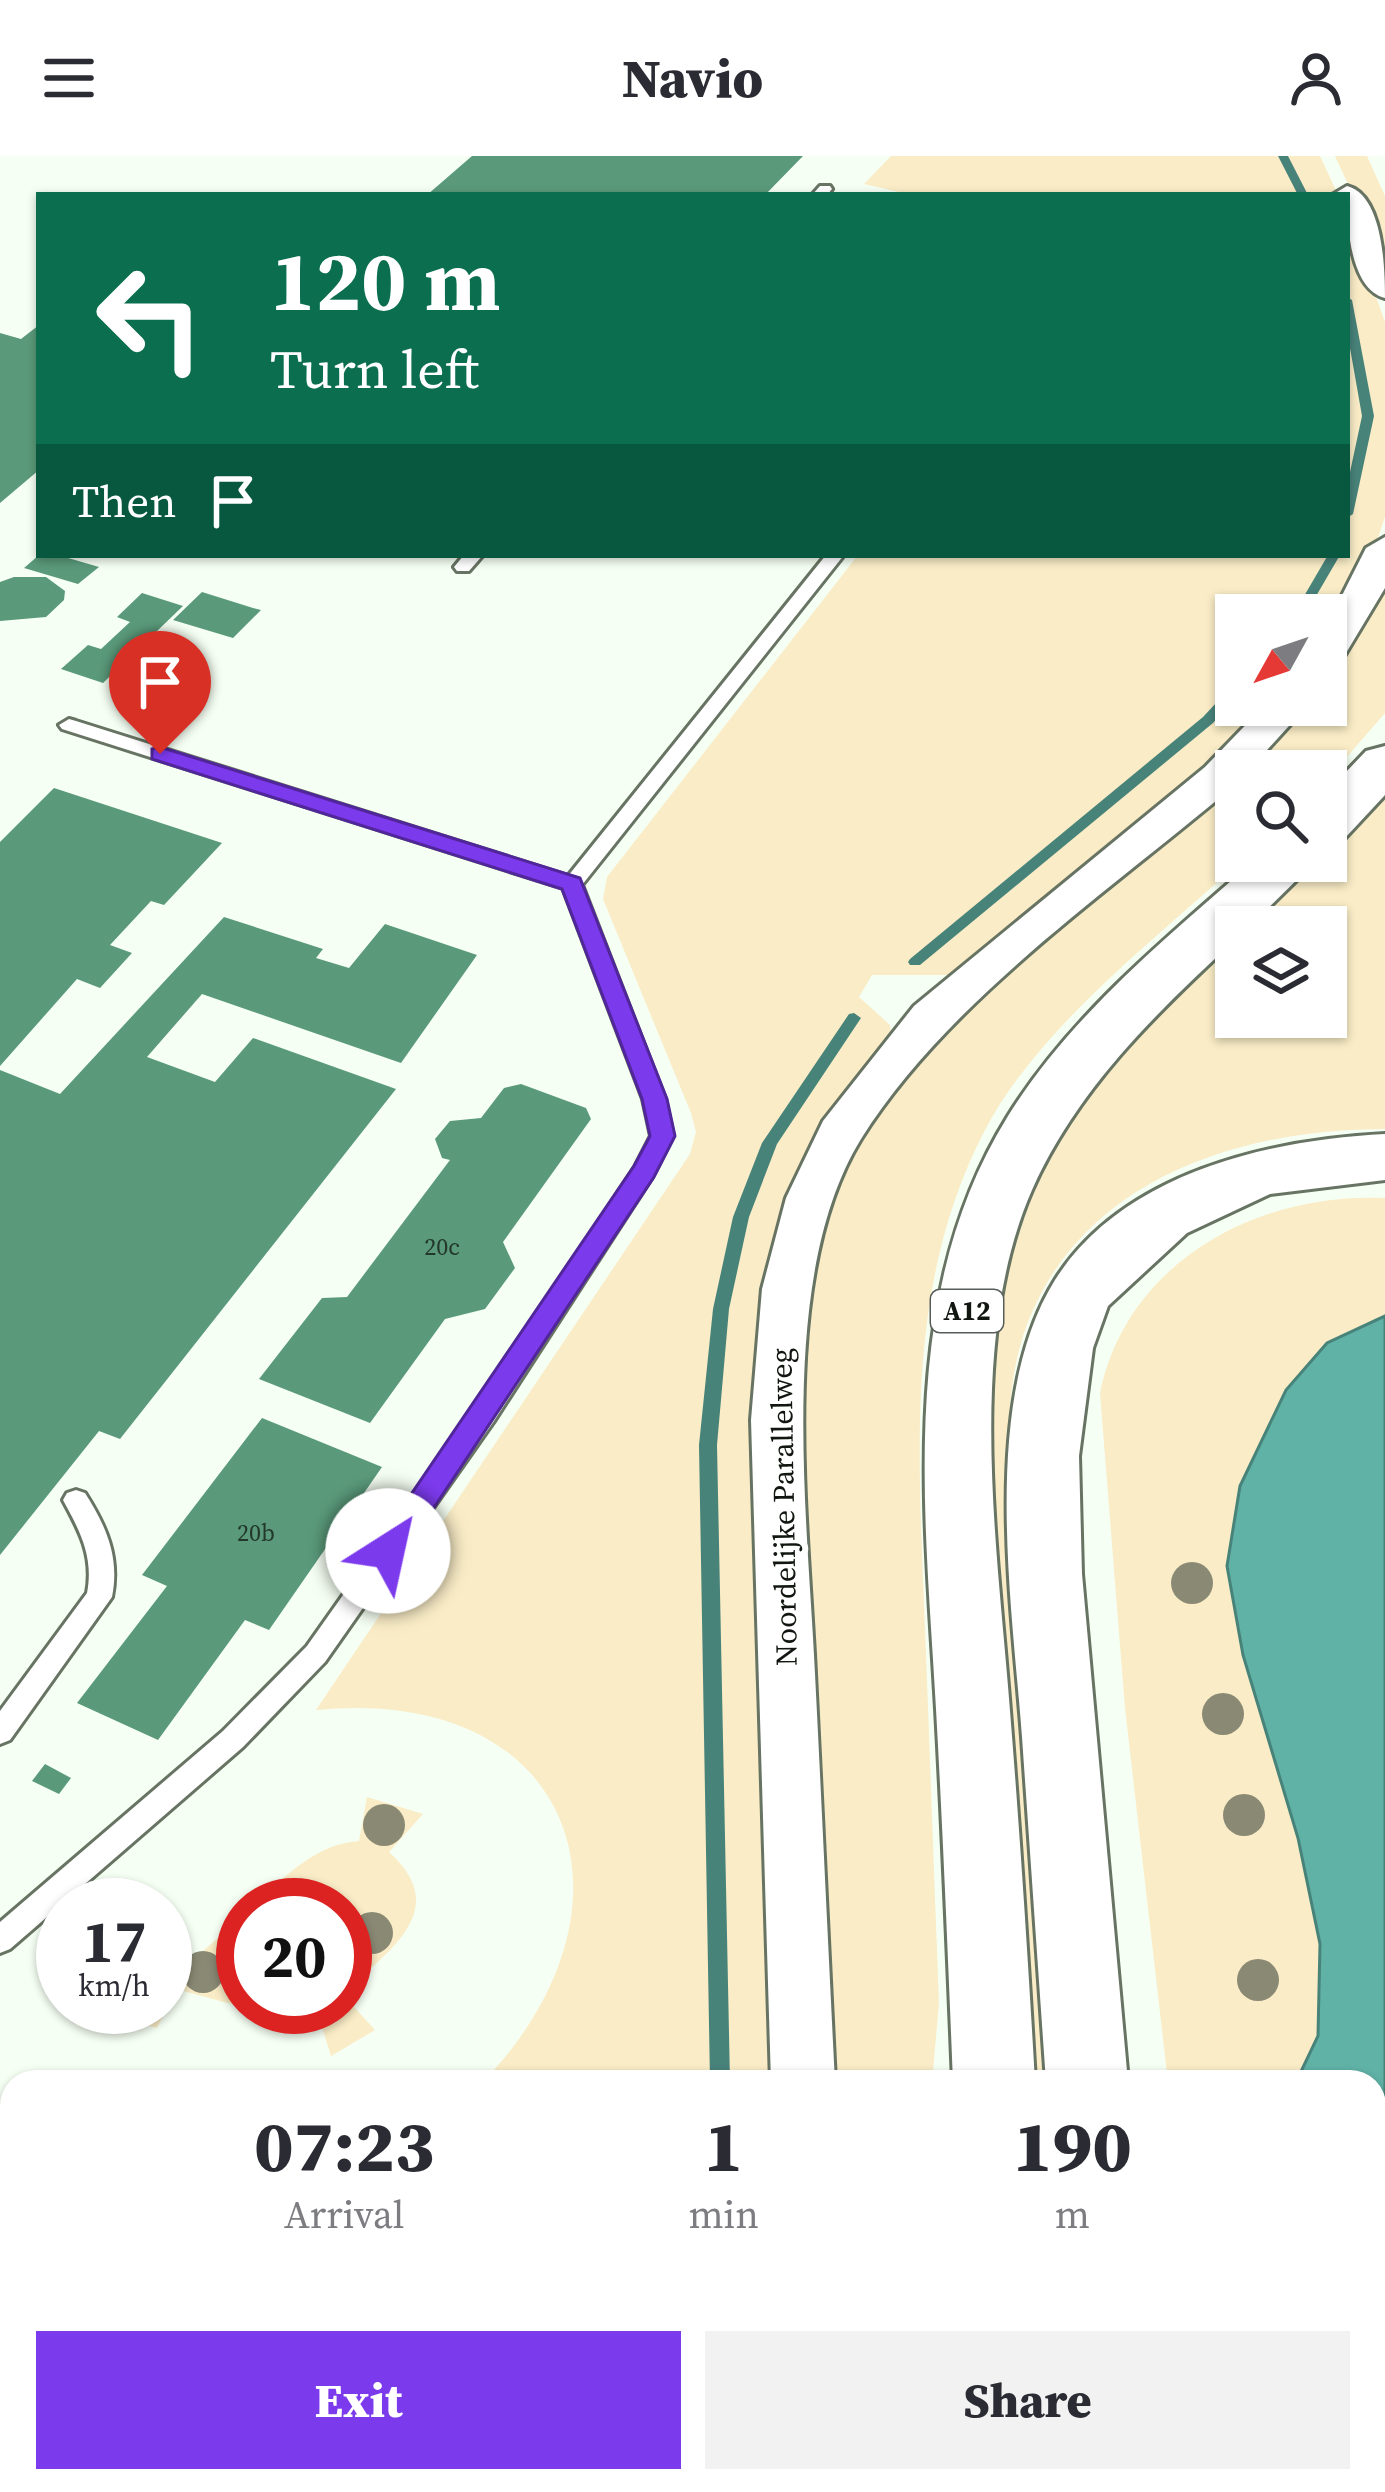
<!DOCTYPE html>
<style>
body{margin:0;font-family:"Source Serif 4",serif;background:#f2f2f3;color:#2b2b33;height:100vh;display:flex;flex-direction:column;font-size:45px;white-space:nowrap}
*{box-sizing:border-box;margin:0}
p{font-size:39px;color:#7c7c81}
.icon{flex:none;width:66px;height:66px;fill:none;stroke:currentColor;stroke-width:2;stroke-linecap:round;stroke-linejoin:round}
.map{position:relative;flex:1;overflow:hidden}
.drawer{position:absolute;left:0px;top:1914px;width:1386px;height:423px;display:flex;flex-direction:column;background:#fff;border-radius:36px 36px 0 0;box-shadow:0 3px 9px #0004}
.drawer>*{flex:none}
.hud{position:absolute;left:36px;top:36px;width:1314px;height:366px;border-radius:0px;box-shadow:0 3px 9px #0004;background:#0b6e4f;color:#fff;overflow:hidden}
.needle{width:78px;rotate:230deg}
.fabs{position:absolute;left:1215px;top:438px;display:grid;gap:24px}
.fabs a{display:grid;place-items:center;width:132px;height:132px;border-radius:0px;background:#fff;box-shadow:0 3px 9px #0004;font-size:60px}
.speed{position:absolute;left:36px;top:1722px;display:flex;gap:24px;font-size:60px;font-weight:700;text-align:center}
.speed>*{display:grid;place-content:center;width:156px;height:156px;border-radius:50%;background:#fff;box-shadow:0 3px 9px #0004;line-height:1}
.speed small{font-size:30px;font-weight:400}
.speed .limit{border:18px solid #d22;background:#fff;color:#111}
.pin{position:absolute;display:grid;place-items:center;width:102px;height:102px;color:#fff;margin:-123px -51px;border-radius:50% 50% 50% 0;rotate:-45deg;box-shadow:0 0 12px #0007}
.pin .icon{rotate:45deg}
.me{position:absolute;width:132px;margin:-66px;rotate:35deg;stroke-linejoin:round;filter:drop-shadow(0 0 9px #0008)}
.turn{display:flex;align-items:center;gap:42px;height:252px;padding:0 36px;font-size:54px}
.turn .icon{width:156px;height:156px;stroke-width:2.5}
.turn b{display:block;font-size:84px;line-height:102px}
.then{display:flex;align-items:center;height:114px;padding:0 36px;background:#0003;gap:24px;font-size:45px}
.eta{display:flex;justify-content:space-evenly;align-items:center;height:204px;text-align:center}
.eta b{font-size:72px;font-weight:800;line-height:84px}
.primary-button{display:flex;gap:24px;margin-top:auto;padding:24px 36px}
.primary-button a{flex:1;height:138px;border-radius:0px;background:#7c3aed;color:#fff;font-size:48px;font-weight:800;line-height:138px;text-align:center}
.primary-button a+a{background:#f2f2f3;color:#2b2b33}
header{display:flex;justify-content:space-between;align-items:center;height:156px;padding:0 36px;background:#fff;font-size:54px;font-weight:800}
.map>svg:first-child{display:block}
.green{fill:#f9ecc6}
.water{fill:#60b2a7;stroke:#48837a;stroke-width:3}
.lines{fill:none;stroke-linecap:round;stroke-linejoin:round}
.stream{fill:#48837a;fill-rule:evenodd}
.building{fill:#5a9a7a}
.service-casing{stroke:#687463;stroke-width:6}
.minor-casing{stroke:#687463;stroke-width:6}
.motorway-casing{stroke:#687463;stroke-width:6}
.service{fill:#fff;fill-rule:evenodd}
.minor{fill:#fff;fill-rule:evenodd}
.motorway{fill:#fff;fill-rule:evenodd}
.tree{fill:#8a8974}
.route{fill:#7c3aed;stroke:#51269a;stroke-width:3}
.labels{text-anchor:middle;stroke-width:12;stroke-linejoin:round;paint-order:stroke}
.number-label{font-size:24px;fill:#23372a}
.shield{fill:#fff;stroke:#585c58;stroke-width:3}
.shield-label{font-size:27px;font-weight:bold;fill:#111610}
.street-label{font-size:30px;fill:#111610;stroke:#fff}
</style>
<header><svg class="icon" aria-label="menu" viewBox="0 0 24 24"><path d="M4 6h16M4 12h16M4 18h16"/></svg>Navio<svg class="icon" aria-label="person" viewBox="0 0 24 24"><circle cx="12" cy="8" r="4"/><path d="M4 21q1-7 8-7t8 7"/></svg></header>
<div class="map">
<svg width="1385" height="2336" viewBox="0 0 1385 2336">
<rect width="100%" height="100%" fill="#f6fff3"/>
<path class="green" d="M 891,0 L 1320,0 L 1338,39 L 912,39 L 864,28 Z
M 1335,0 L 1367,0 L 1385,40 L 1385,108 Z
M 1347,60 L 1385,166 L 1385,361 L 1370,405 L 1326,480 L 1326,459 L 1236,459 L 1236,549 L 1277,549 L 1226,600 L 959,819 L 872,819 L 859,841 L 890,869 L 892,886 L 798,1039 L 786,1926 L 483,1926 C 654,1748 573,1528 316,1554 L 690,998 L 696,976 L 691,957 L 603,743 L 607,721 L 858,399 L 1347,399 Z
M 1385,416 L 1385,557 L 1326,625 L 1326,615 L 1239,615 L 1301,549 L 1326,549 L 1326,513 Z
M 1236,617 L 1236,705 L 1241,705 C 1156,783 1039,871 985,974 C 903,1131 919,1303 925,1473 C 930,1598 934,1722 939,1847 L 932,1926 L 820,1926 L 793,1412 L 810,1078 L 863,962 L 964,846 Z
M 1385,635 L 1385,973 C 1237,973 1074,1025 1023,1180 C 1008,1227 1008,1277 1007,1325 L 1048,1926 L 1021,1926 L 995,1513 L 989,1163 L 1021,1042 L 1085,931 L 1236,778 L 1236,861 L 1326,861 L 1326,771 L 1243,771 L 1316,705 L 1326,705 L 1326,696 Z
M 1385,1042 L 1385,2336 L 1246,2336 L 1245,2325 L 1374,2325 L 1374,1926 L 1168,1926 L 1125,1552 L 1100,1237 C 1127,1106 1257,1036 1385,1042 Z
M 367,1641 L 423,1658 L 389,1696 C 453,1754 389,1794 345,1836 L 345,1749 L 254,1749 C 285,1721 315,1688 359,1685 Z
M 243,1759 L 243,1851 L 345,1851 L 345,1841 L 375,1874 L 331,1900 L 317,1855 L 257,1855 L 176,1833 L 157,1872 L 139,1867 L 122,1851 L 165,1851 L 165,1822 L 170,1825 Z
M 12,1989 L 12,2136 L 0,2129 L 0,2008 Z
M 12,2324 L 12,2325 L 791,2325 L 788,2336 L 5,2336 Z"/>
<path class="water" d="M 1385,1160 L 1385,1946 L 1374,1955 L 1374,1926 L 1296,1926 L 1318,1880 L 1320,1788 L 1298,1682 L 1243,1499 L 1227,1410 L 1240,1330 L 1286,1234 L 1327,1187 Z
M 181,2325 L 448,2325 L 441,2336 L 168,2336 Z"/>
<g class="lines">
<path class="stream" d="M 1278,0 L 1288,0 L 1308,39 L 1298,39 Z
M 1347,141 L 1352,144 L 1374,260 L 1353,358 L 1347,362 L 1347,330 L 1362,260 L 1347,175 Z
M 1328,399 L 1340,399 L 1305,459 L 1293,459 Z
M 1236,530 L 1236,542 L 1213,567 L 920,809 L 910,809 L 908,806 L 910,803 L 1203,561 L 1231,531 Z
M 854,857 L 861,862 L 777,988 L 749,1061 L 729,1153 L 717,1289 L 730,1926 L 710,1926 L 699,1289 L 713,1153 L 733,1061 L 762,987 L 849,858 Z
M 717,2325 L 739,2325 L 739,2336 L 717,2336 Z"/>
</g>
<path class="building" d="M 472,0 L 803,0 L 765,39 L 427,39 Z
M 39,169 L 39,314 L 0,347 L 0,177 L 21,183 Z
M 39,399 L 58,399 L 99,411 L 78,428 L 24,412 Z
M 14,421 L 46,421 L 65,435 L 64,444 L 46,461 L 0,465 L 0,426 Z
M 202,436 L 253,452 L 261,454 L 233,482 L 173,464 Z
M 142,437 L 183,450 L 103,527 L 61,513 L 88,489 L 101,493 L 130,466 L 117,461 Z
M 54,632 L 222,687 L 164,749 L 151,745 L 110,789 L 132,797 L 100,832 L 77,823 L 0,910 L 0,686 Z
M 224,761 L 323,793 L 316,802 L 349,812 L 385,768 L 477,799 L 401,907 L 202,838 L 147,901 L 215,926 L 253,882 L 396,933 L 120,1283 L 99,1275 L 0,1399 L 0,914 L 60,938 Z
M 521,928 L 586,952 L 591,963 L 503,1086 L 515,1112 L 485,1153 L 445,1163 L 370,1267 L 259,1223 L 322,1142 L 347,1141 L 450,1004 L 442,1002 L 435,983 L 450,965 L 481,962 L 504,932 Z
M 262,1262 L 382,1311 L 269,1474 L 245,1464 L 158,1584 L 77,1547 L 167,1430 L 142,1419 Z
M 45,1608 L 71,1622 L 59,1638 L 32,1625 Z
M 0,2151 L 12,2157 L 12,2288 L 0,2307 Z"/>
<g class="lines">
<g class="service-casing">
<path id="service" d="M 820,30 L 830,30 L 832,33 L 827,39 L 812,39 Z
M 464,399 L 483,399 L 469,415 L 457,415 L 454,411 Z
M 826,399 L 844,399 L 582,729 L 665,943 L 673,980 L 652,1021 L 494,1265 L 325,1506 L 243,1591 L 10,1793 L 0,1797 L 0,1766 L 223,1575 L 307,1490 L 476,1251 L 635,1011 L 651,980 L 643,943 L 563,732 L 62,573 L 59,569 L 69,563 L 76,565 L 568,720 Z
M 76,1334 L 85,1337 C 106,1370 120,1401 112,1441 L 10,1584 L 0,1588 L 0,1555 L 87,1437 C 94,1401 80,1375 63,1344 L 67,1337 Z"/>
</g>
<g class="minor-casing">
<path id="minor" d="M 1347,30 C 1383,39 1385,112 1385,142 C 1350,133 1347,69 1347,39 L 1332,39 Z
M 1385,381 L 1385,432 L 1340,507 L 1326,511 L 1326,471 L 1366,392 Z
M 1265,549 L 1308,549 L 1248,615 L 1236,615 L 1235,629 C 1111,734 947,845 861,983 C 776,1121 808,1362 815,1518 C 822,1654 828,1790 835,1926 L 771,1926 L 751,1264 L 762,1133 L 786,1042 L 823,965 L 914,850 L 1205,611 Z
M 778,2325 L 848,2325 L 845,2336 L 775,2336 Z"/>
</g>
<g class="motorway-casing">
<path id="motorway" d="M 1385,590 L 1385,639 L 1345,682 L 1326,688 L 1326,637 L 1366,595 Z
M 1254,705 L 1316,705 L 1249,771 L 1236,771 L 1236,783 C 1156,857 1077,933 1032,1034 C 965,1187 998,1394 1010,1555 C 1020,1679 1028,1802 1035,1926 L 953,1926 C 948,1802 943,1678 936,1553 C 925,1354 897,1138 1008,960 C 1071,859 1166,782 1254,705 Z
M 1385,978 L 1385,1024 L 1270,1038 L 1187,1077 L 1108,1150 L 1093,1192 L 1079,1300 L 1082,1418 L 1128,1926 L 1046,1926 C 1038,1811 1030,1696 1022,1581 C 1012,1446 980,1244 1055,1124 C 1123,1017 1268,984 1385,978 Z
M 970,2325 L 1062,2325 L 1063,2336 L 971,2336 Z
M 1073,2325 L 1165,2325 L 1166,2336 L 1074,2336 Z"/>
</g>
<use href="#service" class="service"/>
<use href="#minor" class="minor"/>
<use href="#motorway" class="motorway"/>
</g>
<g class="tree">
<circle cx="1192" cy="1427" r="21"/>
<circle cx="1223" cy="1558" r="21"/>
<circle cx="1244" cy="1659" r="21"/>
<circle cx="384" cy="1669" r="21"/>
<circle cx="372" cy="1777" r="21"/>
<circle cx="203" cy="1816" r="21"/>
<circle cx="1258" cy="1824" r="21"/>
</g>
<path class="route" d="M 160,591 L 580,722 L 667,943 L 675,980 L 654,1021 L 399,1404 L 378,1404 L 374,1395 L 378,1387 L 634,1010 L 650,980 L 642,943 L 562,733 L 152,603 L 152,593 Z"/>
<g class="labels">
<g class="number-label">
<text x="442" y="1099">20c</text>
<text x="256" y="1385">20b</text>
</g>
<rect class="shield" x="931" y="1134" width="72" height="42" rx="9"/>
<g class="shield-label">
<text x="967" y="1164">A12</text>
</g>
<g class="street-label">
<text transform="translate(784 1351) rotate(-91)" y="10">Noordelijke Parallelweg</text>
</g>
</g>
</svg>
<div class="fabs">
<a><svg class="needle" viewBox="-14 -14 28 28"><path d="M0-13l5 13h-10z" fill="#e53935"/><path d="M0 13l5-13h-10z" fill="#7c7c81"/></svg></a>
<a><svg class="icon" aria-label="search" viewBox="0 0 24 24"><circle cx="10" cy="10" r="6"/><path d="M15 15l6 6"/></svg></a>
<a><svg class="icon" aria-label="layers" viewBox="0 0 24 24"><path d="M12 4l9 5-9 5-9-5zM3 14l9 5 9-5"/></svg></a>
</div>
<div class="speed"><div>17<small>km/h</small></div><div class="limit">20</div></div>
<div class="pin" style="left:160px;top:598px;background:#d93025"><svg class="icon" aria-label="arrive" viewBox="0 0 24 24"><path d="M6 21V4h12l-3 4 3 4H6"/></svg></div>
<svg class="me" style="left:388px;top:1395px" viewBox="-20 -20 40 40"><circle r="19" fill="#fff"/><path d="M0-13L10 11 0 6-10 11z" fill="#7c3aed"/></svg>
<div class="hud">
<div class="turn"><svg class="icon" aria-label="left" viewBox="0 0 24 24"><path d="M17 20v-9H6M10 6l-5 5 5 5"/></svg><div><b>120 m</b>Turn left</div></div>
<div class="then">Then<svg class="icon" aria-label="arrive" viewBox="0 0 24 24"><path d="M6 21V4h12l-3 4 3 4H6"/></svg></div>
</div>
<section class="drawer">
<div class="eta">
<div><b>07:23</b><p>Arrival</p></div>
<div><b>1</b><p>min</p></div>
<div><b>190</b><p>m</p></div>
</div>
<div class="primary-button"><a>Exit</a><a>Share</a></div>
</section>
</div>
